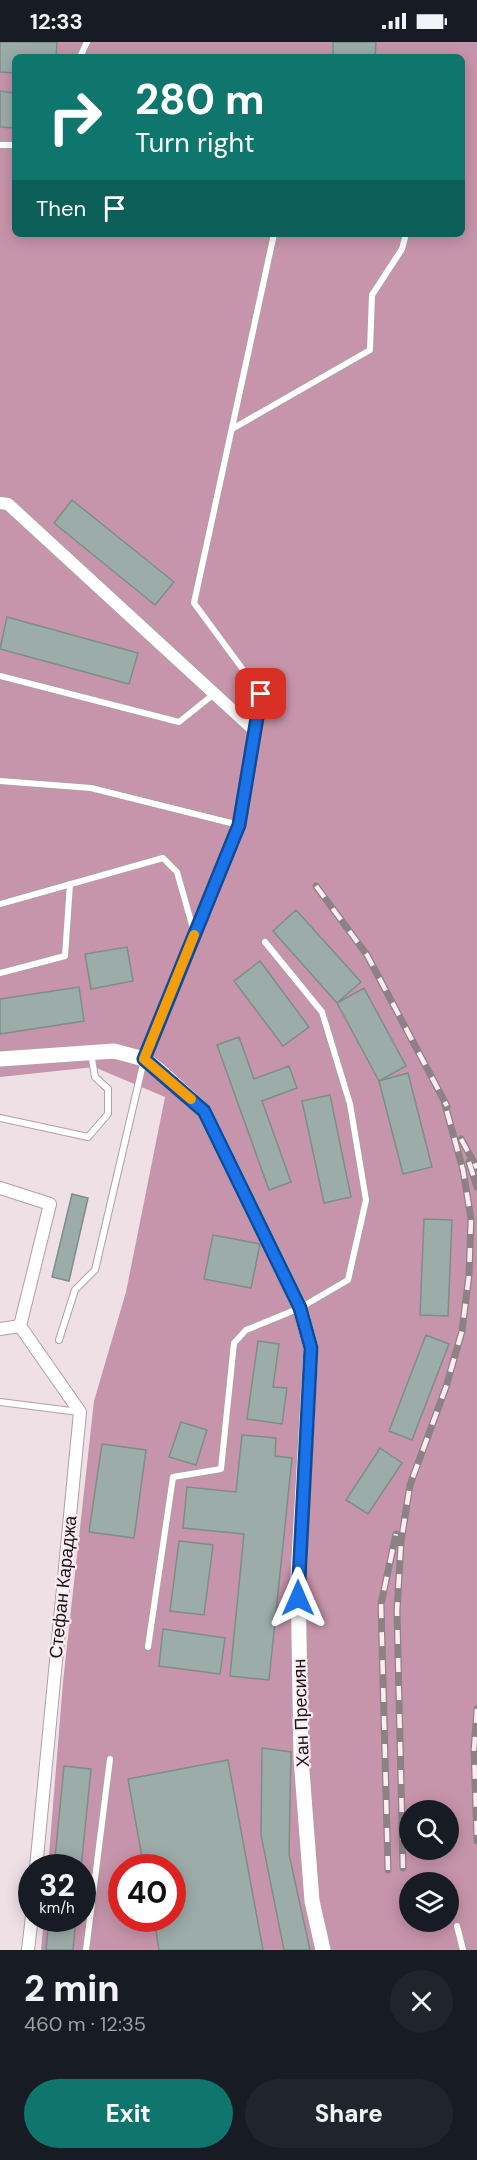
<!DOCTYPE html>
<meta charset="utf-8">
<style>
body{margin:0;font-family:"DM Sans",sans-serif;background:#20242c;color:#f1f3f6;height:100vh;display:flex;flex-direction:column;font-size:22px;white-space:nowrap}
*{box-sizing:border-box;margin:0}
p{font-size:20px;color:#9ea1a6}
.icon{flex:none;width:33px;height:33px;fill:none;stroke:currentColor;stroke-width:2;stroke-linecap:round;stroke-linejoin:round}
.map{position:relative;height:1908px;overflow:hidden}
.panel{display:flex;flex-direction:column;background:#171b24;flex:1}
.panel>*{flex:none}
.top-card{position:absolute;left:12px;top:12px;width:453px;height:183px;border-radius:9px;box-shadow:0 3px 15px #0003;background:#0f766e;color:#fff;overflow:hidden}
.tools{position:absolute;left:399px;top:1758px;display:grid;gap:12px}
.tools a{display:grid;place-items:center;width:60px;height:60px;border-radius:50%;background:#171b24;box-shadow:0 3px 15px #0003;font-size:30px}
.speed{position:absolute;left:18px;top:1812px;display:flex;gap:12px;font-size:30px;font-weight:700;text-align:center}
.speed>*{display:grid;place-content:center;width:78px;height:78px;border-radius:50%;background:#171b24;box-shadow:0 3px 15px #0003;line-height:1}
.speed small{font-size:15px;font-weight:400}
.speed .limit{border:9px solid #d22;background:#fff;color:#111}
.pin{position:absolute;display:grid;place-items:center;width:51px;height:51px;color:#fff;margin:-26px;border-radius:12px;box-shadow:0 3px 9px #0006}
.me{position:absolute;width:66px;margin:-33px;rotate:0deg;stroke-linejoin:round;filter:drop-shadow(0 0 4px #0008)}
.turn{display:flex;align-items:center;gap:21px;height:126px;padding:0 24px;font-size:27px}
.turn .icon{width:78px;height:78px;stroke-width:2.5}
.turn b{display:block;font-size:42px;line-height:51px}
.then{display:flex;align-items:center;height:57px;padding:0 24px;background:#0003;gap:12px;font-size:22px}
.round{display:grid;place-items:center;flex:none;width:63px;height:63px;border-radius:32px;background:#20242c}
.summary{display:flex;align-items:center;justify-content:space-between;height:102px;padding:0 24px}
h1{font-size:36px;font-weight:800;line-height:45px}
.action{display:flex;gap:12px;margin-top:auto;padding:12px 24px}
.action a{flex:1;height:69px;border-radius:36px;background:#0f766e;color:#fff;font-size:24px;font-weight:800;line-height:69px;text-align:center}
.action a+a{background:#20242c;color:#f1f3f6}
.status{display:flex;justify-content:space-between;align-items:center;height:42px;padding:0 30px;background:#171b24;direction:ltr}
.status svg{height:16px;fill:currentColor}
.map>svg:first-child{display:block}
.forest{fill:#c795ab;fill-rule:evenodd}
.building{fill:#9caca8;stroke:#7d8d89;stroke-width:1.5}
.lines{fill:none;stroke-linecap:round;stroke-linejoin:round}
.service-casing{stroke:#aea0a6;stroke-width:8}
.minor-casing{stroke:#aea0a6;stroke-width:14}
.tertiary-casing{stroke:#aea0a6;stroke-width:16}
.service{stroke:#fff;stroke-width:6}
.minor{stroke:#fff;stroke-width:12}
.tertiary{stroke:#fff;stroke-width:15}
.rail-casing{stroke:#8c8185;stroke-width:7}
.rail{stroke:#fdedf3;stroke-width:4.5;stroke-dasharray:14;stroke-linecap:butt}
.route-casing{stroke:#114b97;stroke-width:15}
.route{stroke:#1a73e8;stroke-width:10}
.slow{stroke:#f59e0b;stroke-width:10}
.labels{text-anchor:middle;stroke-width:4.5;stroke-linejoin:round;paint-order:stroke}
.street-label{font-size:18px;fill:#181315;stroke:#fdedf3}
</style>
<div class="status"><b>12:33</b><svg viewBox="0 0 49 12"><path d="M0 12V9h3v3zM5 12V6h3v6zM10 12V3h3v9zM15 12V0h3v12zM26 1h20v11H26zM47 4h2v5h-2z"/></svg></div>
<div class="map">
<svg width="477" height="1908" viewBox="0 0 477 1908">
<rect width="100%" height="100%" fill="#efe0e6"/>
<path class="forest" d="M 0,0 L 477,0 L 477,1908 L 41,1908 L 44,1877 L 82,1876 L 82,1826 L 48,1825 L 63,1640 L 94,1359 L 126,1250 L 165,1055 L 94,1025 L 0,1035 ZM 15,15 L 462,15 L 462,192 L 15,192 ZM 410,1768 L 448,1768 L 448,1808 L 410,1808 ZM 122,1826 L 172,1826 L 172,1876 L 122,1876 ZM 410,1840 L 448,1840 L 448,1880 L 410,1880 Z"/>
<path class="building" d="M 0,0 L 57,0 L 56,15 L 15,15 L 15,31 L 0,30 Z
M 333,0 L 376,0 L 375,15 L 333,15 Z
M 0,49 L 15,51 L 15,86 L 0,85 Z
M 72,458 L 174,540 L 155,563 L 54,481 Z
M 7,575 L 138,611 L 129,642 L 0,607 Z
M 296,868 L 361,940 L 337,961 L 273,889 Z
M 127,905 L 133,939 L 91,947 L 85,912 Z
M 260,919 L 309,985 L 283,1004 L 234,939 Z
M 79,945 L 84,979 L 0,992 L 0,957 Z
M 364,946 L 406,1024 L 379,1039 L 337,961 Z
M 239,995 L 254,1037 L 289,1024 L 297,1046 L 262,1059 L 291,1140 L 269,1148 L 217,1003 Z
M 408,1031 L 432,1125 L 403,1132 L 379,1039 Z
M 330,1053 L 351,1155 L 324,1161 L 302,1059 Z
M 72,1152 L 88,1156 L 69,1239 L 52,1235 Z
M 424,1177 L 452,1178 L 448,1274 L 420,1273 Z
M 213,1193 L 260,1202 L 251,1246 L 204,1237 Z
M 426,1293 L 449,1302 L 412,1398 L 389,1389 Z
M 258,1299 L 279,1302 L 273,1345 L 287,1346 L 282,1382 L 247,1377 Z
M 181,1380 L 207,1388 L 196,1423 L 169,1415 Z
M 242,1393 L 276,1396 L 275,1414 L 292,1416 L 269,1638 L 230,1634 L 244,1492 L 183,1486 L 187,1445 L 236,1450 Z
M 102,1402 L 146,1408 L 134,1496 L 89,1490 Z
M 380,1406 L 402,1421 L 368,1472 L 346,1458 Z
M 179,1499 L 213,1503 L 204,1573 L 170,1569 Z
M 163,1587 L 225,1596 L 220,1632 L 159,1624 Z
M 262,1706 L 291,1710 L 289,1812 L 310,1908 L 284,1908 L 261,1793 Z
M 228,1718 L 263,1908 L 159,1908 L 154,1876 L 172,1876 L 172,1826 L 144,1826 L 128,1737 Z
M 64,1724 L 91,1727 L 81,1826 L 54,1826 Z
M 49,1876 L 76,1876 L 73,1908 L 46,1908 Z"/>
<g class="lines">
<g class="service-casing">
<path id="service" d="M 80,15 L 87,0
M 0,103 L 15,103
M 232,387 L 370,308 L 372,253 L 402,207 L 406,192
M 0,634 L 179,680 L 214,652
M 255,688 L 261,652 L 194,561 L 274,192
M 0,739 L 91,746 L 239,783
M 0,862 L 163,816 L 177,830 L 194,890
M 0,931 L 65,914 L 70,842
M 0,1076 L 88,1095 L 108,1072 L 108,1047 L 95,1035 L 91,1011
M 59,1298 L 75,1248 L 95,1228 L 144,1018
M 0,1360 L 79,1370
M 148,1605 L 173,1435 L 221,1427 L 234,1301 L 246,1288 L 300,1266 L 348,1238 L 366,1158 L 350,1062 L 322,970 L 265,900
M 457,1884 L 463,1908
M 86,1908 L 110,1717"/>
</g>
<g class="minor-casing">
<path id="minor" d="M 0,461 L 8,462 L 255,689 L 239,783 L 144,1017
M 0,1146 L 50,1162 L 20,1284
M 20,1284 L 80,1370 L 36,1826
M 0,1287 L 20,1284
M 28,1908 L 32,1874"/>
</g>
<g class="tertiary-casing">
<path id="tertiary" d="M 0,1017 L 114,1009 L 144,1017 L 162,1031 L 204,1069 L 300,1266 L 311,1306 L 298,1534 L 301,1716 L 312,1859 L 323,1908"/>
</g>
<use href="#service" class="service"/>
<use href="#minor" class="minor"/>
<use href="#tertiary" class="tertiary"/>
<g class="rail-casing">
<path id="rail" d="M 316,844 L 367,913 L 447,1064
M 461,1097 L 477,1126
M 469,1120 L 477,1145
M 477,1667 L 474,1708 L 477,1799
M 403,1826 L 397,1569 L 401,1500 L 410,1443 L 446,1345 L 462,1289 L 469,1233 L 471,1177 L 463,1128 L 444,1059
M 388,1828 L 381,1562 L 396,1492"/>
</g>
<use href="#rail" class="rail"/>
</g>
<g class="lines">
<g class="route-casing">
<path id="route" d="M 261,652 L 239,783 L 144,1017 L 204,1069 L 300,1266 L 311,1306 L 298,1556"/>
</g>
<use href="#route" class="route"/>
<path class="slow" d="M 191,1057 L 144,1017 L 194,893"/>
</g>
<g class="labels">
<g class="street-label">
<text transform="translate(63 1545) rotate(-84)" y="6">Стефан Караджа</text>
<text transform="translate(301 1671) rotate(-92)" y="6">Хан Пресиян</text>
</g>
</g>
</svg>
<div class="tools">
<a><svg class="icon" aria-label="search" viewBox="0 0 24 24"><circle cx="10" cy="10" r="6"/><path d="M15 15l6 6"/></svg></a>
<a><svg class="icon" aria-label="layers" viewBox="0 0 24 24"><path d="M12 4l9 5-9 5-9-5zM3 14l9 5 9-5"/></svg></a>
</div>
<div class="speed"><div>32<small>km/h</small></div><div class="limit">40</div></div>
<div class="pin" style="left:261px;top:652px;background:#d93025"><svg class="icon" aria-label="arrive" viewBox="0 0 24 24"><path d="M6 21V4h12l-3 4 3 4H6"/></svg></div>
<svg class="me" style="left:298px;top:1556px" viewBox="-20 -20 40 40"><path d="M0-17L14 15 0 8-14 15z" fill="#1a73e8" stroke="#fff" stroke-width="4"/></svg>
<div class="top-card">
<div class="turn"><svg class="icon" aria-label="right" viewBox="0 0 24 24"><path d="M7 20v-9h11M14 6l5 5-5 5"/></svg><div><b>280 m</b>Turn right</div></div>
<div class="then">Then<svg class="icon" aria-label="arrive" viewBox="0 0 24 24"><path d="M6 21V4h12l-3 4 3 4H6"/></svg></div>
</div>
</div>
<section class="panel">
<div class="summary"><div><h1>2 min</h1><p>460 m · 12:35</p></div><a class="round"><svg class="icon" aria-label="close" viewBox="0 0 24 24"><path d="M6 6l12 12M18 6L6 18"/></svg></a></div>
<div class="action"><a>Exit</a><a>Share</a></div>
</section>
